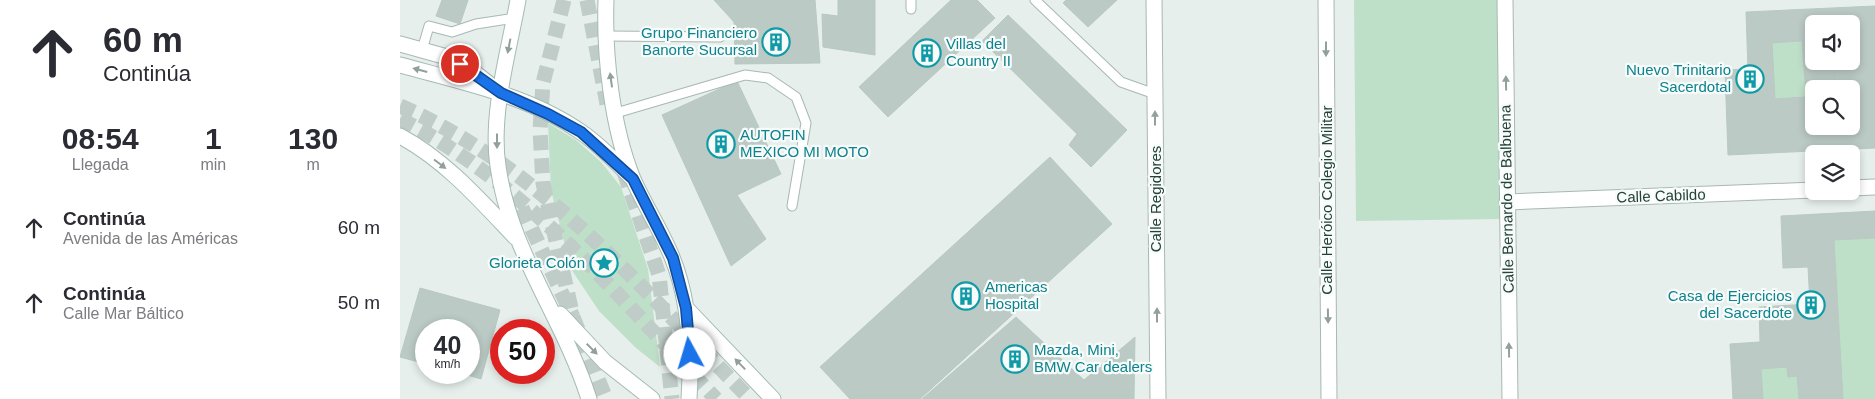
<!DOCTYPE html>
<html lang="es">
<meta charset="utf-8">
<style>
body{margin:0;font-family:Helvetica,sans-serif;background:#f7f7f7;color:#2b2b33;height:100vh;display:flex;flex-direction:column;font-size:19px;white-space:nowrap}
*{box-sizing:border-box;margin:0}
p{font-size:16px;color:#7c7c81}
.icon{flex:none;width:28px;height:28px;fill:none;stroke:currentColor;stroke-width:2;stroke-linecap:round;stroke-linejoin:round}
.map{position:relative;flex:1;overflow:hidden}
.panel{display:flex;flex-direction:column;background:#fff;width:400px}
.panel>*{flex:none}
.guide{background:#fff;color:#2b2b33;overflow:hidden}
.buttons{position:absolute;left:1405px;top:15px;display:grid;gap:10px}
.buttons a{display:grid;place-items:center;width:55px;height:55px;border-radius:8px;background:#fff;box-shadow:0 2px 8px #0003;font-size:25px}
.speed{position:absolute;left:15px;top:319px;display:flex;gap:10px;font-size:25px;font-weight:700;text-align:center}
.speed>*{display:grid;place-content:center;width:65px;height:65px;border-radius:50%;background:#fff;box-shadow:0 2px 8px #0003;line-height:1}
.speed small{font-size:12px;font-weight:400}
.speed .limit{border:8px solid #d22;background:#fff;color:#111}
.pin{position:absolute;display:grid;place-items:center;width:42px;height:42px;color:#fff;margin:-21px;border:2px solid #fff;border-radius:50%;box-shadow:0 1px 5px #0007}
.me{position:absolute;width:55px;margin:-28px;rotate:354deg;stroke-linejoin:round;filter:drop-shadow(0 0 4px #0008)}
.turn{display:flex;align-items:center;gap:18px;height:105px;padding:0 20px;font-size:22px}
.turn .icon{width:65px;height:65px;stroke-width:2.5}
.turn b{display:block;font-size:35px;line-height:42px}
.eta{display:flex;justify-content:space-evenly;align-items:center;height:85px;text-align:center}
.eta b{font-size:30px;font-weight:700;line-height:35px}
ul{padding:0;list-style:none}
li{display:flex;align-items:center;gap:15px;height:75px;padding:0 20px}
li div{flex:1}
li b{display:block;font-size:19px}
li em{font-style:normal}
main{display:flex;flex:1;min-height:0}
.map>svg:first-child{display:block}
.green{fill:#bfe0c8}
.building{fill:#bbcac4;stroke:#b8c9c2;fill-rule:evenodd}
.lines{fill:none;stroke-linecap:round;stroke-linejoin:round}
.secondary-tunnel{stroke:#bfccc8;stroke-width:15;stroke-dasharray:15 8;stroke-linecap:butt}
.primary-tunnel{stroke:#bfccc8;stroke-width:15;stroke-dasharray:15 8;stroke-linecap:butt}
.service-casing{stroke:#a8b8b2;stroke-width:11}
.minor-casing{stroke:#a8b8b2;stroke-width:17}
.secondary-casing{stroke:#a4bbb3;stroke-width:17}
.service{stroke:#fff;stroke-width:9}
.minor{stroke:#fff;stroke-width:15}
.secondary{stroke:#fff;stroke-width:15}
.oneway{fill:#92a09c}
.route-casing{stroke:#114b97;stroke-width:12}
.route{stroke:#1a73e8;stroke-width:9}
.labels{text-anchor:middle;stroke-width:4.5;stroke-linejoin:round;paint-order:stroke}
.culture-label{font-size:15px;fill:#0d838f;stroke:#f7fbf9;text-anchor:end}
.street-label{font-size:15px;fill:#24423a;stroke:#f7fbf9}
</style>
<main>
<section class="panel">
<div class="guide">
<div class="turn"><svg class="icon" aria-label="ahead" viewBox="0 0 24 24"><path d="M12 20V5M6 11l6-6 6 6"/></svg><div><b>60 m</b>Continúa</div></div>
</div>
<div class="eta">
<div><b>08:54</b><p>Llegada</p></div>
<div><b>1</b><p>min</p></div>
<div><b>130</b><p>m</p></div>
</div>
<ul>
<li><svg class="icon" aria-label="ahead" viewBox="0 0 24 24"><path d="M12 20V5M6 11l6-6 6 6"/></svg><div><b>Continúa</b><p>Avenida de las Américas</p></div><em>60 m</em></li>
<li><svg class="icon" aria-label="ahead" viewBox="0 0 24 24"><path d="M12 20V5M6 11l6-6 6 6"/></svg><div><b>Continúa</b><p>Calle Mar Báltico</p></div><em>50 m</em></li>
</ul>
</section>
<div class="map">
<svg width="1475" height="399" viewBox="0 0 1475 399">
<rect width="100%" height="100%" fill="#e6efeb"/>
<path class="green" d="M 954,0 L 1099,0 L 1101,219 L 956,221 Z
M 1402,41 L 1406,96 L 1375,99 L 1372,43 Z
M 148,123 L 176,140 L 201,162 L 221,187 L 248,269 L 260,367 L 236,348 L 199,311 L 171,269 L 151,190 Z
M 1475,238 L 1475,399 L 1443,399 L 1434,240 Z
M 1387,367 L 1397,376 L 1399,399 L 1363,399 L 1361,369 Z"/>
<path class="building" d="M 42,0 L 68,0 L 60,24 L 36,16 Z
M 314,0 L 415,0 L 420,63 L 335,64 L 334,22 Z
M 438,0 L 475,0 L 475,55 L 423,47 L 422,14 L 438,16 Z
M 551,0 L 577,0 L 595,18 L 488,117 L 459,87 Z
M 666,0 L 717,0 L 688,27 L 663,3 Z
M 1475,6 L 1475,148 L 1328,155 L 1325,70 L 1348,69 L 1346,12 ZM 1414,24 L 1451,24 L 1451,61 L 1433,61 L 1435,89 L 1451,89 L 1451,126 L 1414,126 L 1414,96 L 1375,99 L 1372,43 L 1414,40 Z
M 608,15 L 727,130 L 691,167 L 669,145 L 677,134 L 582,41 Z
M 1414,40 L 1414,61 L 1433,61 L 1435,89 L 1414,89 L 1414,96 L 1406,96 L 1402,41 Z
M 337,81 L 381,174 L 337,195 L 366,239 L 331,266 L 262,115 Z
M 650,157 L 712,224 L 520,399 L 450,399 L 420,367 Z
M 1475,211 L 1475,238 L 1434,240 L 1443,399 L 1399,399 L 1397,376 L 1388,377 L 1387,367 L 1361,369 L 1363,399 L 1333,399 L 1330,344 L 1360,342 L 1359,307 L 1410,304 L 1408,267 L 1383,268 L 1381,216 Z
M 20,288 L 100,310 L 81,379 L 57,372 L 69,372 L 69,330 L 26,330 L 26,364 L 0,357 Z
M 616,317 L 684,380 L 735,337 L 734,399 L 522,399 Z"/>
<g class="lines">
<path class="secondary-tunnel" d="M 0,106 C 142,167 244,291 350,399
M 0,119 C 126,183 220,298 316,399
M 122,208 L 173,317"/>
<path class="primary-tunnel" d="M 164,0 L 143,83 L 140,130 L 143,183 L 173,317 L 206,399
M 187,0 L 207,104
M 224,172 L 259,275 L 272,399"/>
<g class="service-casing">
<path id="service" d="M 511,0 L 511,9
M 635,0 L 721,82 L 755,94
M 207,36 L 320,37
M 22,50 L 29,26 L 52,32 L 76,24 L 115,18
M 216,113 L 345,75 L 368,78 L 396,97 L 406,123 L 392,206"/>
</g>
<g class="minor-casing">
<path id="minor" d="M 754,0 L 758,399
M 926,0 L 929,399
M 1105,0 L 1110,399
M 0,44 L 47,57 L 74,72 L 99,92
M 1451,188 L 1475,187
M 1107,202 L 1414,190"/>
</g>
<g class="secondary-casing">
<path id="secondary" d="M 118,0 C 109,51 90,114 98,166 C 109,250 164,319 189,399
M 206,0 C 204,56 212,127 233,179 C 245,206 261,230 272,257 C 290,301 292,352 289,399
M 0,65 C 61,82 128,95 181,132 C 200,145 216,162 232,178
M 0,136 C 45,160 80,200 115,237
M 286,308 L 373,399
M 160,314 L 205,362 L 252,399"/>
</g>
<use href="#service" class="service"/>
<use href="#minor" class="minor"/>
<use href="#secondary" class="secondary"/>
</g>
<defs><path id="oneway-solid" d="M-6-.8H1V-3.2L6.5 0L1 3.2V.8H-6Z" transform="scale(1.25)"/></defs>
<g class="oneway">
<use href="#oneway-solid" transform="translate(109 46) rotate(101)"/>
<use href="#oneway-solid" transform="translate(926 49) rotate(90)"/>
<use href="#oneway-solid" transform="translate(20 70) rotate(-165)"/>
<use href="#oneway-solid" transform="translate(211 80) rotate(-98)"/>
<use href="#oneway-solid" transform="translate(1106 83) rotate(-91)"/>
<use href="#oneway-solid" transform="translate(755 118) rotate(-90)"/>
<use href="#oneway-solid" transform="translate(97 141) rotate(90)"/>
<use href="#oneway-solid" transform="translate(40 164) rotate(37)"/>
<use href="#oneway-solid" transform="translate(757 315) rotate(-90)"/>
<use href="#oneway-solid" transform="translate(928 316) rotate(89)"/>
<use href="#oneway-solid" transform="translate(192 349) rotate(45)"/>
<use href="#oneway-solid" transform="translate(1109 350) rotate(-91)"/>
<use href="#oneway-solid" transform="translate(340 364) rotate(-134)"/>
</g>
<g class="lines">
<g class="route-casing">
<path id="route" d="M 60,64 L 101,93 L 148,114 L 181,132 L 233,179 L 273,258 L 286,308 L 290,354"/>
</g>
<use href="#route" class="route"/>
</g>
<defs>
<g id="building-ring" transform="scale(1.4375)"><circle r="9.5" fill="#f7fbf9" stroke="#0f9aa8" stroke-width="1.5"/><path d="M-4-6H4V6H1V3H-1V6H-4ZM-2.5-4.3h1.7v1.8h-1.7ZM.8-4.3h1.7v1.8H.8ZM-2.5-1h1.7V.8h-1.7ZM.8-1h1.7V.8H.8Z" fill="#0f9aa8"/></g>
<g id="sight-ring" transform="scale(1.4375)"><circle r="9.5" fill="#f7fbf9" stroke="#0f9aa8" stroke-width="1.5"/><path d="M0-6L1.8-2.2L6-1.7L2.9 1.2L3.7 5.4L0 3.3L-3.7 5.4L-2.9 1.2L-6-1.7L-1.8-2.2Z" fill="#0f9aa8"/></g>
</defs>
<g fill-rule="evenodd">
<use href="#building-ring" x="376" y="42"/>
<use href="#building-ring" x="527" y="53"/>
<use href="#building-ring" x="1350" y="79"/>
<use href="#building-ring" x="321" y="144"/>
<use href="#sight-ring" x="204" y="263"/>
<use href="#building-ring" x="566" y="296"/>
<use href="#building-ring" x="1411" y="305"/>
<use href="#building-ring" x="615" y="359"/>
</g>
<g class="labels">
<g class="culture-label">
<text x="357" y="38">Grupo Financiero<tspan x="357" dy="17">Banorte Sucursal</tspan></text>
<text x="546" y="49" text-anchor="start">Villas del<tspan x="546" dy="17">Country II</tspan></text>
<text x="1331" y="75">Nuevo Trinitario<tspan x="1331" dy="17">Sacerdotal</tspan></text>
<text x="340" y="140" text-anchor="start">AUTOFIN<tspan x="340" dy="17">MEXICO MI MOTO</tspan></text>
<text x="185" y="268">Glorieta Colón</text>
<text x="585" y="292" text-anchor="start">Americas<tspan x="585" dy="17">Hospital</tspan></text>
<text x="1392" y="301">Casa de Ejercicios<tspan x="1392" dy="17">del Sacerdote</tspan></text>
<text x="634" y="355" text-anchor="start">Mazda, Mini,<tspan x="634" dy="17">BMW Car dealers</tspan></text>
</g>
<g class="street-label">
<text transform="translate(1261 196) rotate(-2)" y="5">Calle Cabildo</text>
<text transform="translate(756 199) rotate(-90)" y="5">Calle Regidores</text>
<text transform="translate(1107 199) rotate(-91)" y="5">Calle Bernardo de Balbuena</text>
<text transform="translate(927 200) rotate(-90)" y="5">Calle Heróico Colegio Militar</text>
</g>
</g>
</svg>
<div class="buttons">
<a><svg class="icon" aria-label="sound" viewBox="0 0 24 24"><path d="M4 9h4l5-4v14l-5-4H4zM17 9q2 3 0 6"/></svg></a>
<a><svg class="icon" aria-label="search" viewBox="0 0 24 24"><circle cx="10" cy="10" r="6"/><path d="M15 15l6 6"/></svg></a>
<a><svg class="icon" aria-label="layers" viewBox="0 0 24 24"><path d="M12 4l9 5-9 5-9-5zM3 14l9 5 9-5"/></svg></a>
</div>
<div class="speed"><div>40<small>km/h</small></div><div class="limit">50</div></div>
<div class="pin" style="left:60px;top:64px;background:#d93025"><svg class="icon" aria-label="arrive" viewBox="0 0 24 24"><path d="M6 21V4h12l-3 4 3 4H6"/></svg></div>
<svg class="me" style="left:290px;top:354px" viewBox="-20 -20 40 40"><circle r="19" fill="#fff"/><path d="M0-13L10 11 0 6-10 11z" fill="#1a73e8"/></svg>
</div>
</main>
